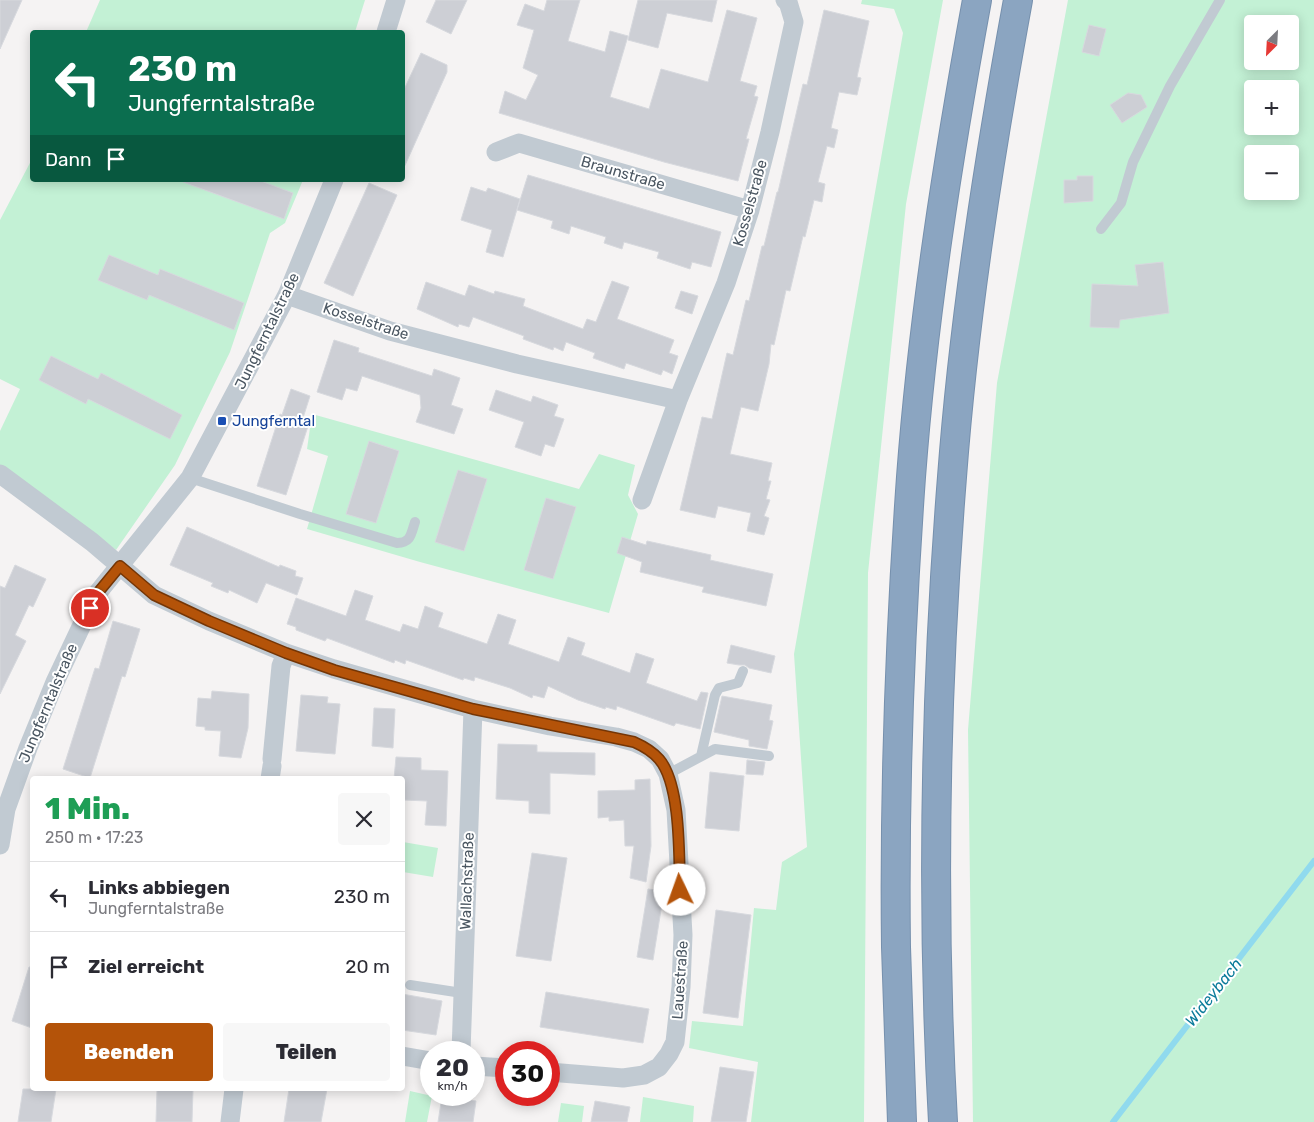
<!DOCTYPE html>
<html lang="de">
<meta charset="utf-8">
<style>
body{margin:0;font-family:Rubik,sans-serif;background:#f7f7f7;color:#2b2b33;height:100vh;display:flex;flex-direction:column;font-size:19px;white-space:nowrap}
*{box-sizing:border-box;margin:0}
p{font-size:16px;color:#7c7c81}
.icon{flex:none;width:28px;height:28px;fill:none;stroke:currentColor;stroke-width:2;stroke-linecap:round;stroke-linejoin:round}
.map{position:relative;flex:1;overflow:hidden}
.panel{position:absolute;left:30px;top:776px;width:375px;height:315px;display:flex;flex-direction:column;background:#fff;border-radius:5px;box-shadow:0 2px 12px #0003}
.panel>*{flex:none}
.guide{position:absolute;left:30px;top:30px;width:375px;height:152px;border-radius:5px;box-shadow:0 2px 12px #0003;background:#0b6e4f;color:#fff;overflow:hidden}
.needle{width:32px;rotate:204deg}
.fabs{position:absolute;left:1244px;top:15px;display:grid;gap:10px}
.fabs a{display:grid;place-items:center;width:55px;height:55px;border-radius:5px;background:#fff;box-shadow:0 2px 12px #0003;font-size:25px}
.speed{position:absolute;left:420px;top:1041px;display:flex;gap:10px;font-size:25px;font-weight:700;text-align:center}
.speed>*{display:grid;place-content:center;width:65px;height:65px;border-radius:50%;background:#fff;box-shadow:0 2px 12px #0003;line-height:1}
.speed small{font-size:12px;font-weight:400}
.speed .limit{border:8px solid #d22;background:#fff;color:#111}
.pin{position:absolute;display:grid;place-items:center;width:42px;height:42px;color:#fff;margin:-21px;border:2px solid #fff;border-radius:50%;box-shadow:0 1px 5px #0007}
.me{position:absolute;width:55px;margin:-28px;rotate:357deg;stroke-linejoin:round;filter:drop-shadow(0 0 4px #0008)}
.turn{display:flex;align-items:center;gap:18px;height:105px;padding:0 15px;font-size:22px}
.turn .icon{width:65px;height:65px;stroke-width:2.5}
.turn b{display:block;font-size:35px;line-height:42px}
.then{display:flex;align-items:center;height:48px;padding:0 15px;background:#0003;gap:10px;font-size:19px}
.round{display:grid;place-items:center;flex:none;width:52px;height:52px;border-radius:5px;background:#f7f7f7}
.head{display:flex;align-items:center;justify-content:space-between;height:85px;padding:0 15px}
h1{font-size:30px;font-weight:800;line-height:38px;color:#1e9e55}
.cta{display:flex;gap:10px;margin-top:auto;padding:10px 15px}
.cta a{flex:1;height:58px;border-radius:5px;background:#b45309;color:#fff;font-size:20px;font-weight:800;line-height:58px;text-align:center}
.cta a+a{background:#f7f7f7;color:#2b2b33}
ul{padding:0;list-style:none}
li{display:flex;align-items:center;gap:15px;height:70px;padding:0 15px;border-top:1px solid #e1e1e2}
li div{flex:1}
li b{display:block;font-size:19px}
li em{font-style:normal}
.map>svg:first-child{display:block}
.green{fill:#c3f1d5;fill-rule:evenodd}
.lines{fill:none;stroke-linecap:round;stroke-linejoin:round}
.stream{stroke:#90daee;stroke-width:6}
.building{fill:#cdcfd5;stroke:#d7d9de}
.motorway-casing{stroke:#7690ad;stroke-width:30}
.service{stroke:#c1cad2;stroke-width:10}
.minor{stroke:#c1cad2;stroke-width:19}
.motorway{stroke:#8ba5c1;stroke-width:28}
.route-casing{stroke:#753606;stroke-width:12}
.route{stroke:#b45309;stroke-width:9}
.transit-dot{fill:#1a4fb4;stroke:#fff;stroke-width:2}
.labels{text-anchor:middle;stroke-width:4;stroke-linejoin:round;paint-order:stroke}
.street-label{font-size:15px;fill:#4a5661;stroke:#fff}
.transit-label{font-size:15px;fill:#164399;stroke:#fff;text-anchor:start}
.water-label{font-size:16px;font-style:italic;fill:#0c7c9b;stroke:#fff}
</style>
<div class="map">
<svg width="1314" height="1122" viewBox="0 0 1314 1122">
<rect width="100%" height="100%" fill="#f5f3f3"/>
<path class="green" d="M 100,0 L 365,0 L 355,32 L 86,32 Z
M 862,0 L 943,0 L 906,204 L 868,573 L 864,1122 L 751,1122 L 758,1062 L 689,1048 L 692,1021 L 743,1026 L 754,908 L 776,910 L 782,862 L 807,847 L 794,654 L 903,33 L 894,9 L 861,4 Z
M 1068,0 L 1314,0 L 1314,1122 L 973,1122 L 968,730 L 997,383 ZM 1252,24 L 1290,24 L 1290,61 L 1252,61 ZM 1252,89 L 1290,89 L 1290,126 L 1252,126 ZM 1252,154 L 1290,154 L 1290,191 L 1252,191 Z
M 32,159 L 32,180 L 303,180 L 285,223 L 270,233 L 230,352 L 175,465 L 116,550 L 0,468 L 0,431 L 20,389 L 0,379 L 0,220 Z
M 312,414 L 579,489 L 599,454 L 635,465 L 628,495 L 638,514 L 609,613 L 420,562 L 307,529 L 328,456 L 307,449 Z
M 403,842 L 438,848 L 433,877 L 403,872 Z
M 410,1091 L 432,1096 L 427,1122 L 405,1122 Z
M 643,1097 L 694,1106 L 693,1122 L 640,1122 Z
M 561,1103 L 584,1106 L 582,1122 L 558,1122 Z"/>
<g class="lines">
<path class="stream" d="M 1113,1122 L 1314,861"/>
</g>
<path class="building" d="M 0,0 L 22,0 L 0,49 Z
M 436,0 L 467,0 L 451,34 L 426,22 Z
M 547,0 L 580,0 L 568,41 L 605,52 L 610,31 L 628,36 L 610,97 L 649,109 L 661,69 L 708,82 L 727,10 L 757,18 L 740,81 L 757,86 L 754,96 L 758,97 L 746,139 L 749,139 L 738,181 L 664,162 L 499,113 L 505,91 L 526,100 L 538,75 L 523,68 L 534,30 L 517,25 L 525,4 L 544,11 Z
M 638,0 L 717,0 L 712,22 L 667,13 L 658,48 L 628,40 Z
M 824,10 L 869,21 L 857,77 L 861,78 L 857,95 L 839,92 L 831,128 L 838,130 L 834,148 L 827,146 L 818,182 L 825,184 L 822,202 L 814,200 L 805,237 L 803,236 L 790,291 L 786,290 L 774,345 L 771,344 L 769,364 L 758,411 L 741,407 L 730,454 L 772,463 L 768,481 L 771,481 L 766,499 L 770,500 L 764,516 L 769,518 L 764,535 L 747,531 L 751,513 L 718,506 L 715,518 L 680,510 L 702,417 L 712,419 L 727,353 L 733,355 L 746,300 L 749,301 L 762,246 L 764,246 L 777,192 L 778,192 L 803,84 L 807,85 Z
M 1089,25 L 1106,29 L 1099,56 L 1082,52 Z
M 421,53 L 447,65 L 447,72 L 402,172 L 402,94 Z
M 1128,93 L 1141,95 L 1147,107 L 1122,123 L 1110,105 Z
M 528,175 L 721,232 L 711,267 L 692,262 L 690,269 L 657,258 L 659,252 L 624,242 L 622,249 L 604,243 L 606,237 L 571,226 L 569,234 L 551,228 L 553,221 L 517,210 Z
M 1077,176 L 1093,176 L 1093,201 L 1064,203 L 1064,180 L 1077,180 Z
M 184,180 L 258,180 L 293,193 L 284,219 L 183,182 Z
M 369,183 L 397,195 L 353,296 L 324,283 Z
M 471,187 L 486,192 L 488,188 L 520,199 L 503,257 L 486,252 L 492,230 L 461,220 Z
M 109,255 L 158,275 L 160,269 L 244,303 L 234,330 L 149,295 L 147,300 L 98,280 Z
M 1163,262 L 1169,313 L 1120,320 L 1119,328 L 1090,327 L 1092,284 L 1138,286 L 1135,265 Z
M 612,281 L 629,287 L 617,319 L 674,340 L 669,353 L 678,356 L 672,374 L 663,370 L 661,375 L 626,363 L 624,369 L 593,358 L 595,353 L 566,342 L 563,351 L 554,347 L 553,350 L 523,339 L 524,336 L 473,317 L 469,327 L 459,324 L 458,327 L 417,309 L 426,282 L 465,296 L 469,285 L 494,294 L 495,291 L 525,299 L 523,306 L 583,329 L 587,319 L 596,322 Z
M 681,291 L 698,296 L 692,314 L 675,308 Z
M 334,340 L 359,348 L 358,352 L 432,376 L 434,369 L 460,378 L 451,405 L 463,409 L 454,434 L 416,422 L 421,408 L 420,395 L 362,376 L 357,391 L 346,388 L 342,400 L 317,392 Z
M 51,356 L 98,379 L 101,373 L 182,415 L 170,439 L 88,399 L 86,404 L 39,380 Z
M 291,389 L 310,396 L 302,421 L 309,423 L 286,495 L 257,486 L 280,414 L 282,415 Z
M 496,390 L 531,402 L 533,396 L 558,405 L 554,416 L 564,419 L 554,447 L 545,444 L 541,456 L 515,447 L 524,422 L 489,410 Z
M 369,441 L 399,451 L 376,523 L 346,514 Z
M 458,470 L 487,479 L 464,551 L 435,542 Z
M 546,498 L 576,507 L 553,579 L 524,570 Z
M 187,527 L 279,567 L 280,565 L 296,571 L 295,576 L 303,578 L 297,595 L 266,583 L 257,603 L 229,590 L 228,593 L 211,586 L 213,583 L 170,565 Z
M 622,537 L 646,545 L 647,541 L 711,555 L 710,560 L 773,574 L 766,606 L 702,592 L 704,587 L 640,572 L 642,562 L 617,553 Z
M 15,565 L 46,579 L 33,607 L 29,605 L 15,635 L 26,641 L 0,694 L 0,586 L 5,588 Z
M 355,590 L 373,596 L 365,620 L 400,632 L 403,624 L 418,629 L 425,606 L 443,613 L 438,627 L 487,644 L 498,614 L 516,620 L 508,644 L 559,662 L 568,637 L 585,643 L 581,655 L 630,673 L 636,653 L 654,659 L 646,683 L 697,701 L 701,692 L 708,693 L 700,729 L 676,723 L 674,726 L 617,706 L 616,710 L 606,707 L 605,709 L 578,700 L 548,686 L 544,698 L 533,695 L 532,698 L 510,688 L 475,677 L 474,681 L 464,678 L 463,680 L 406,660 L 405,664 L 395,660 L 394,663 L 327,638 L 325,641 L 296,630 L 296,627 L 287,624 L 296,598 L 346,616 Z
M 113,621 L 140,629 L 125,677 L 122,676 L 90,778 L 63,769 L 95,668 L 99,669 Z
M 731,645 L 775,656 L 771,673 L 749,668 L 745,665 L 739,665 L 727,663 Z
M 212,691 L 249,694 L 248,728 L 241,758 L 219,756 L 221,731 L 205,730 L 205,727 L 196,726 L 198,698 L 211,699 Z
M 301,695 L 328,697 L 327,703 L 340,704 L 335,754 L 296,751 Z
M 722,696 L 772,705 L 769,720 L 773,721 L 767,749 L 749,746 L 749,740 L 714,732 Z
M 374,708 L 395,709 L 393,748 L 372,746 Z
M 498,744 L 537,745 L 537,752 L 595,753 L 595,775 L 550,773 L 550,814 L 529,813 L 529,801 L 496,799 Z
M 396,757 L 421,758 L 421,770 L 448,771 L 446,826 L 425,825 L 427,801 L 404,800 L 402,779 L 394,779 Z
M 747,760 L 765,762 L 763,775 L 746,774 Z
M 710,772 L 744,776 L 739,831 L 705,828 Z
M 650,779 L 651,846 L 646,882 L 630,878 L 634,846 L 625,846 L 624,820 L 609,821 L 609,817 L 598,818 L 598,791 L 635,790 L 635,780 Z
M 532,853 L 567,858 L 551,961 L 516,956 Z
M 648,889 L 664,891 L 653,960 L 637,957 Z
M 716,910 L 751,915 L 738,1018 L 703,1013 Z
M 29,967 L 32,967 L 32,1028 L 12,1021 Z
M 546,992 L 649,1009 L 643,1043 L 540,1027 Z
M 402,994 L 442,1001 L 436,1035 L 402,1030 Z
M 720,1067 L 754,1072 L 746,1122 L 711,1122 Z
M 23,1089 L 56,1089 L 51,1122 L 18,1122 Z
M 157,1089 L 193,1089 L 192,1122 L 156,1122 Z
M 289,1089 L 327,1089 L 321,1122 L 284,1122 Z
M 442,1096 L 476,1101 L 473,1122 L 438,1122 Z
M 595,1101 L 630,1107 L 627,1122 L 591,1122 Z"/>
<g class="lines">
<g class="motorway-casing">
<path id="motorway" d="M 902,1122 C 900,1064 898,1005 896,947 C 894,790 900,633 911,477 C 923,317 948,158 977,0
M 943,1122 C 931,907 935,691 952,477 C 964,317 989,158 1018,0"/>
</g>
<path class="service" d="M 1101,229 L 1121,203 L 1133,162 L 1170,86 L 1220,0
M 190,478 L 300,514 L 397,543 C 411,543 411,534 415,522
M 701,756 L 715,695 L 719,688 L 738,683 L 743,671
M 668,774 L 715,749 L 769,756
M 410,985 L 462,993"/>
<path class="minor" d="M 386,32 L 396,0
M 496,152 L 519,143 L 750,210
M 287,295 L 390,331 L 517,364 L 678,400
M 0,474 L 92,542 L 154,595 L 209,621 L 286,653 L 334,669 L 473,709 L 550,726 L 616,737 L 634,742 L 649,749 L 660,759 L 668,774 L 676,810 L 683,935 L 681,987 L 675,1042 L 669,1054 L 659,1067 L 644,1075 L 623,1078 L 549,1072
M 642,500 L 678,400 L 726,283 L 750,210 L 770,132 L 794,22 L 788,2 L 785,0
M 272,759 L 281,666 L 286,653
M 270,779 L 272,766
M 0,845 L 6,809 L 28,748 L 55,682 L 96,595 L 190,478 L 197,465 L 287,295 L 334,180
M 461,1052 L 473,709
M 402,1056 L 431,1061
M 474,1066 L 506,1068
M 230,1122 L 234,1089"/>
<use href="#motorway" class="motorway"/>
</g>
<g class="lines">
<g class="route-casing">
<path id="route" d="M 90,608 L 96,595 L 120,566 L 154,595 L 209,621 L 286,653 L 334,670 L 473,709 L 634,742 C 643,746 652,751 659,759 C 681,784 679,857 680,890"/>
</g>
<use href="#route" class="route"/>
</g>
<rect class="transit-dot" x="217" y="416" width="10" height="10" rx="2.5"/>
<g class="labels">
<g class="street-label">
<text transform="translate(623 173) rotate(16)" y="5">Braunstraße</text>
<text transform="translate(750 203) rotate(-74)" y="5">Kosselstraße</text>
<text transform="translate(366 321) rotate(18)" y="5">Kosselstraße</text>
<text transform="translate(267 331) rotate(-64)" y="5">Jungferntalstraße</text>
<text transform="translate(48 703) rotate(-67)" y="5">Jungferntalstraße</text>
<text transform="translate(467 881) rotate(-88)" y="5">Wallachstraße</text>
<text transform="translate(680 980) rotate(-86)" y="5">Lauestraße</text>
</g>
<g class="transit-label">
<text x="232" y="426">Jungferntal</text>
</g>
<g class="water-label">
<text transform="translate(1213 992) rotate(-52)" y="6">Wideybach</text>
</g>
</g>
</svg>
<div class="fabs">
<a><svg class="needle" viewBox="-14 -14 28 28"><path d="M0-13l5 13h-10z" fill="#e53935"/><path d="M0 13l5-13h-10z" fill="#7c7c81"/></svg></a>
<a>+</a>
<a>−</a>
</div>
<div class="speed"><div>20<small>km/h</small></div><div class="limit">30</div></div>
<div class="pin" style="left:90px;top:608px;background:#d93025"><svg class="icon" aria-label="arrive" viewBox="0 0 24 24"><path d="M6 21V4h12l-3 4 3 4H6"/></svg></div>
<svg class="me" style="left:680px;top:890px" viewBox="-20 -20 40 40"><circle r="19" fill="#fff"/><path d="M0-13L10 11 0 6-10 11z" fill="#b45309"/></svg>
<div class="guide">
<div class="turn"><svg class="icon" aria-label="left" viewBox="0 0 24 24"><path d="M17 20v-9H6M10 6l-5 5 5 5"/></svg><div><b>230 m</b>Jungferntalstraße</div></div>
<div class="then">Dann<svg class="icon" aria-label="arrive" viewBox="0 0 24 24"><path d="M6 21V4h12l-3 4 3 4H6"/></svg></div>
</div>
<section class="panel">
<div class="head"><div><h1>1 Min.</h1><p>250 m · 17:23</p></div><a class="round"><svg class="icon" aria-label="close" viewBox="0 0 24 24"><path d="M6 6l12 12M18 6L6 18"/></svg></a></div>
<ul>
<li><svg class="icon" aria-label="left" viewBox="0 0 24 24"><path d="M17 20v-9H6M10 6l-5 5 5 5"/></svg><div><b>Links abbiegen</b><p>Jungferntalstraße</p></div><em>230 m</em></li>
<li><svg class="icon" aria-label="arrive" viewBox="0 0 24 24"><path d="M6 21V4h12l-3 4 3 4H6"/></svg><div><b>Ziel erreicht</b></div><em>20 m</em></li>
</ul>
<div class="cta"><a>Beenden</a><a>Teilen</a></div>
</section>
</div>
